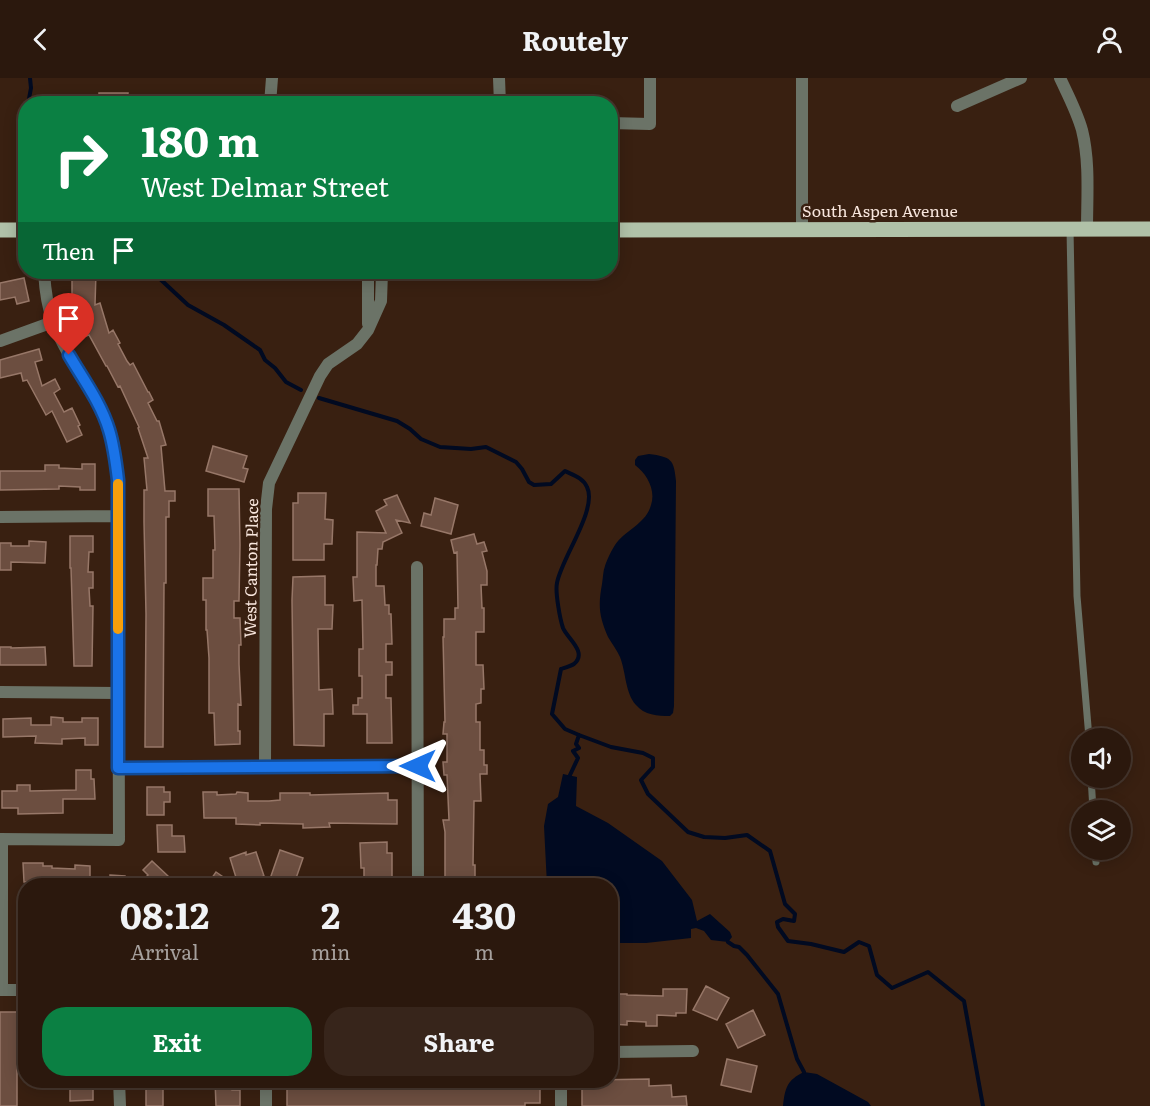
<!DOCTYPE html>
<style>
body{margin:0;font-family:Literata,serif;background:#37251b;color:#f1f3f6;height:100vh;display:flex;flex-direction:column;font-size:22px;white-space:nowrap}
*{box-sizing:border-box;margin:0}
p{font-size:20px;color:#a6a09d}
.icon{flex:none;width:33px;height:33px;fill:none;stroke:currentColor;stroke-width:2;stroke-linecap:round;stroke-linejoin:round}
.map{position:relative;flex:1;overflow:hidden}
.drawer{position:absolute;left:18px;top:800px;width:600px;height:210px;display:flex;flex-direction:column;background:#2b180d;border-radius:24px;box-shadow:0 3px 15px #0003,0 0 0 2px #47372e}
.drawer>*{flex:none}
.top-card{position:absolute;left:18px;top:18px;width:600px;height:183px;border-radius:24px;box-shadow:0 3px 15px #0003,0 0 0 2px #47372e;background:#0b8043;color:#fff;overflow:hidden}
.fabs{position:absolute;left:1071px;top:650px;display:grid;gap:12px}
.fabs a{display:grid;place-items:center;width:60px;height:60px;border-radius:50%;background:#2b180d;box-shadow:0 3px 15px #0003,0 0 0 2px #47372e;font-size:30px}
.pin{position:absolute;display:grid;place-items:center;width:51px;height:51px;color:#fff;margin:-62px -26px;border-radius:50% 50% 50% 0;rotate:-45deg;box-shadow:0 0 6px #0007}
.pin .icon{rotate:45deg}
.me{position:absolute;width:66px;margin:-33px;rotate:270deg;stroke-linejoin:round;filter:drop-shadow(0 0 4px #0008)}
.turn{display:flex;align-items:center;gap:21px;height:126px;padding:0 24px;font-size:27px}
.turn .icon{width:78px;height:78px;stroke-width:2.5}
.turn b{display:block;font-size:42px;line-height:51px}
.then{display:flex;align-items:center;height:57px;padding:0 24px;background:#0003;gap:12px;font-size:22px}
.eta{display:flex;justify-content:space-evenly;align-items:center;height:102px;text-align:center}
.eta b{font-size:36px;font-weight:700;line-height:42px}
.primary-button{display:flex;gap:12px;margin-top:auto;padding:12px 24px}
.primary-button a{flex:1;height:69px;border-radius:24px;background:#0b8043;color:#fff;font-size:24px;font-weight:700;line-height:69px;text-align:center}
.primary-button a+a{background:#37251b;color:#f1f3f6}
header{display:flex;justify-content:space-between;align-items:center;height:78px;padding:0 24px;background:#2b180d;font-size:27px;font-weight:700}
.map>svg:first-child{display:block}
.water{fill:#010a21}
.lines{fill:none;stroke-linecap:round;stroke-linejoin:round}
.stream{stroke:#010a21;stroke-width:4}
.building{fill:#6c4e40;stroke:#977768;stroke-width:1.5}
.service{stroke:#6b7367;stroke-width:7}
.minor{stroke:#6b7367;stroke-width:12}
.primary{stroke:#b0c1a8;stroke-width:15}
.route-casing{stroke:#114b97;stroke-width:15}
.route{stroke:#1a73e8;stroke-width:10}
.slow{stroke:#f59e0b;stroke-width:10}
.labels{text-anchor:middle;stroke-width:5;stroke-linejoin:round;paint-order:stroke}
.street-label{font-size:16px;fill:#f8e6dd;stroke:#392011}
</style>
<header><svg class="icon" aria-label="back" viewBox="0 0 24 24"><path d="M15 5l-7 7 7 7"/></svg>Routely<svg class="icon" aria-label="person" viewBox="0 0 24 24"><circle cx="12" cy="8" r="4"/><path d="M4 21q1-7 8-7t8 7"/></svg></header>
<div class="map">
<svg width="1150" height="1028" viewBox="0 0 1150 1028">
<rect width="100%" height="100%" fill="#392011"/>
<path class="water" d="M 649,376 C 671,379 674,381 676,403 L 674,628 L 673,635 L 670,638 C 658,638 644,637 636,627 C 625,615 626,594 620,579 C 617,572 612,566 608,559 C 599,538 598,528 602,506 C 603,500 603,493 605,488 C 607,482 611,473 615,467 C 625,452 646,446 651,427 C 656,412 647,396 635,387 L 635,382 L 638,378 Z
M 563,696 L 577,699 L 576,728 L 608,745 L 662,783 L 692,822 L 697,843 L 710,836 L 730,854 L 732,859 L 728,864 L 711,862 L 704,853 L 696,850 L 691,851 L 691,860 L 646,865 L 611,865 L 610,807 L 547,807 L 544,748 L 548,726 L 558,719 Z
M 804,994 L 817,996 L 868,1024 L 871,1028 L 783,1028 C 785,1010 787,1002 804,994 Z"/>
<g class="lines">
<path class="stream" d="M 28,26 L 31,10 L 30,0
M 148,194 L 159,200 L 188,227 L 224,247 L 260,272 L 265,282 L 275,290 L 286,304 L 301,312
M 319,320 L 397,343 L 410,351 L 421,361 L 440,369 L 471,371 L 486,369 L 516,384 L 522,391 L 529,404 L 534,407 L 551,406 L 565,393 C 573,397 583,400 587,409 C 598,431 561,481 557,505 C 555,514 560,541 563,550 C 567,560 588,574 574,586 C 571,588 564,590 561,591 L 552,636 L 565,651 L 579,657 L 611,669 L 643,675 L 653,680 L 653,689 L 641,702 L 648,716 L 688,754 L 704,759 L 725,760 L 747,757 L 770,773 L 785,826 L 795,836 L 794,843 L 783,841 L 777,844 L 778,849 L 788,863 L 811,866 L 844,874 L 859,864 L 869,868 L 877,897 L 892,910 L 928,894 L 964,923 L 983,1028
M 570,697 L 578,680 L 573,673 L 579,670 L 576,666 L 579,657
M 728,864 L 734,868 L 739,869 L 747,877 L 778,916 L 797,981 L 804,994"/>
</g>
<path class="building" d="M 99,15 L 128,15 L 127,26 L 99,26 Z
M 72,194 L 96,194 L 95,227 L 100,225 L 109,255 L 113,252 L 120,265 L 118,266 L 127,283 L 130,287 L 133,285 L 148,314 L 149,314 L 153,322 L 148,325 L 157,343 L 159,343 L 166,367 L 161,368 L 165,413 L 175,413 L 175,423 L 169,423 L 169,439 L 166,439 L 166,505 L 164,505 L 163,669 L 145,669 L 146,536 L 144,444 L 144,412 L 147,412 L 144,380 L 148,380 L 138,350 L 139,349 L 120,308 L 118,309 L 107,288 L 106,288 L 89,257 L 86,258 L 74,219 L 72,219 Z
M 24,200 L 29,223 L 17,226 L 15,219 L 0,222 L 0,205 Z
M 39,271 L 42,282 L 35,284 L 42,308 L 55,301 L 60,311 L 54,315 L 64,334 L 72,330 L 80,347 L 78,348 L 82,357 L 67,364 L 52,333 L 46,337 L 27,302 L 23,303 L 21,295 L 0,300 L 0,282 Z
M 213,368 L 247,378 L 243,390 L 248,391 L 244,404 L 206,393 Z
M 82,386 L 95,386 L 95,412 L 80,412 L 80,409 L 59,408 L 59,411 L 0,412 L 0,393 L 45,393 L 45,387 L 59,387 L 59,390 L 82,391 Z
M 208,411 L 239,411 L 240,467 L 239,523 L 234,523 L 234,540 L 240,540 L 241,567 L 239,567 L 239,586 L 241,627 L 238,626 L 238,653 L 240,653 L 240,666 L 215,667 L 214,635 L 209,635 L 209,580 L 207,552 L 206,552 L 206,522 L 203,522 L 203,500 L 213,500 L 213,472 L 215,472 L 214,438 L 208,438 Z
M 298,415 L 326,415 L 325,441 L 333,442 L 332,466 L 324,466 L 324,482 L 293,482 L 293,425 L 298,425 Z
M 397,417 L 410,445 L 396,442 L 402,455 L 383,464 L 382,471 L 378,471 L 377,487 L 376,487 L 376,508 L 384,508 L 385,527 L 389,527 L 389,536 L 391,536 L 392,566 L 386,566 L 386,584 L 392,584 L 392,597 L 386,597 L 386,620 L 391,620 L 392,665 L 367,665 L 367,636 L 353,636 L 353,627 L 358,627 L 358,620 L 362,620 L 362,598 L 359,598 L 359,571 L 363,571 L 362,522 L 354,523 L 353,499 L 357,499 L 357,454 L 386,455 L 376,433 L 387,427 L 384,422 Z
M 435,420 L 458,427 L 451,456 L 421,448 L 424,435 L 431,437 Z
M 474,456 L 477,466 L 484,464 L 487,473 L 482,474 L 487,493 L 487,507 L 481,507 L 482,530 L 484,530 L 484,554 L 476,554 L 476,587 L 483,587 L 484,611 L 481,611 L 481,625 L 476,626 L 476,644 L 480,644 L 480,672 L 484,672 L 484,687 L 487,687 L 487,696 L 480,696 L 481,723 L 474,723 L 473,787 L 475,787 L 475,807 L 445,807 L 445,754 L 443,742 L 449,742 L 447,697 L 444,697 L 443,684 L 447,684 L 447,656 L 443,656 L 444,644 L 445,644 L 443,559 L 444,559 L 444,541 L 455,541 L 455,530 L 458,530 L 457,474 L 454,475 L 451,462 Z
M 70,458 L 93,458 L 93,474 L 89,474 L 88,494 L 93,494 L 93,510 L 89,510 L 90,528 L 93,528 L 92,588 L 74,588 L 71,490 L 70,490 Z
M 29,463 L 46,464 L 45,485 L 11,484 L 11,492 L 0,492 L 0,465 L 11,465 L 11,468 L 29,468 Z
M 325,498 L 325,527 L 333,527 L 332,551 L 318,551 L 319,612 L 332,611 L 333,636 L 324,636 L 324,668 L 294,667 L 292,522 L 293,499 Z
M 0,569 L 11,569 L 11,570 L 45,569 L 46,587 L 0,587 Z
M 51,639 L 63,640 L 63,644 L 82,644 L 82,640 L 98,640 L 98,667 L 85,667 L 85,660 L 62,661 L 62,666 L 35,665 L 36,658 L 3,659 L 3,641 L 31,640 L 31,647 L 51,647 Z
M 76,692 L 91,692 L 91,701 L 94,701 L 95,721 L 63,721 L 63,735 L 18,736 L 18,730 L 2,730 L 2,713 L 17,713 L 17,707 L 30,707 L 30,713 L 76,712 Z
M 147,709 L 164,709 L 164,714 L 170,714 L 170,724 L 164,724 L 164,737 L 147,737 Z
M 203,714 L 217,714 L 217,717 L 236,716 L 237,714 L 248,715 L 248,723 L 269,723 L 280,722 L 280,715 L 310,715 L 310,717 L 388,715 L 388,722 L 397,722 L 397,746 L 329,745 L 330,749 L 303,750 L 303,746 L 260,745 L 260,747 L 236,746 L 236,740 L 204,740 Z
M 157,747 L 172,747 L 172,758 L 184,758 L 185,774 L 158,774 Z
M 387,764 L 387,775 L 392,775 L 392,807 L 364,807 L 364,790 L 361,790 L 360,765 Z
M 280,772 L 303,780 L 294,806 L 271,798 Z
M 246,774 L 246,777 L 256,774 L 264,798 L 238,806 L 230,780 Z
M 152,783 L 169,799 L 161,807 L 138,807 L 148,797 L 143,792 Z
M 23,785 L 43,785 L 43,788 L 52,788 L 52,790 L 75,791 L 75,787 L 90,788 L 90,807 L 60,807 L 60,803 L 24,804 Z
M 216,794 L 235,807 L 207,807 Z
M 110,797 L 125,798 L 125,807 L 110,807 Z
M 706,908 L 729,920 L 717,942 L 693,932 Z
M 663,911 L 687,911 L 686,935 L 676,935 L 676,938 L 657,937 L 657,948 L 646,948 L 646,944 L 627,943 L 627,947 L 610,946 L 610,919 L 617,919 L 617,916 L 627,916 L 627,917 L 663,918 Z
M 753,932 L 765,957 L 738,970 L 726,946 Z
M 0,934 L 26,934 L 26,949 L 20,949 L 20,957 L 17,957 L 17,1028 L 0,1028 Z
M 727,981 L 757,988 L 751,1014 L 721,1007 Z
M 649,1001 L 649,1008 L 671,1007 L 672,1019 L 686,1018 L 687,1028 L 582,1028 L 582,1008 L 593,1008 L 593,1002 Z
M 70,1002 L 87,1002 L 88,1010 L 93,1010 L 93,1022 L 70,1023 Z
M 146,1002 L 163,1002 L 163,1028 L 146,1028 Z
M 215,1002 L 232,1002 L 232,1012 L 240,1012 L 240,1028 L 216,1028 Z
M 298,1002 L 431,1002 L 431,1008 L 460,1008 L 460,1002 L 498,1002 L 498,1004 L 517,1004 L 517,1002 L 540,1002 L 540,1025 L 525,1025 L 525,1028 L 287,1028 L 287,1005 L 298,1005 Z"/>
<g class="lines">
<path class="service" d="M 1070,151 L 1077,518 L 1089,660
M 1091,699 L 1093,732
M 1095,771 L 1096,784"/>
<path class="minor" d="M 499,0 L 500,26
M 802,0 L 802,152
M 1060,0 C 1068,17 1077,34 1082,52 C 1090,84 1087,119 1087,151
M 270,26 L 272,0
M 957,28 L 1021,0
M 610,45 L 650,46 L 650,0
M 368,194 L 368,246
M 0,263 L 53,244
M 0,439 L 117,438
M 417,489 L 418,807
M 0,614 L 118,615
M 265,688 L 266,431 L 269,405 L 320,298 L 328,286 L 357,266 L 368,252 L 381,223 L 382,194
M 118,690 L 418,688
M 0,761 L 119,762 L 118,402 C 116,384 115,365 108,347 C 93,311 67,281 53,244 C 47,228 45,210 44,194
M 2,761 L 2,912
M 0,912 L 26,912
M 610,974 L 693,973
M 119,1002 L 120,1028
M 266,1002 L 266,1028
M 561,1002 L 561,1028"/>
<path class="primary" d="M 0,152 L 26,152
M 610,152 L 1150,151"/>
</g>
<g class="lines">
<g class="route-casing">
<path id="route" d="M 69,277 C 83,301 101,325 109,352 C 114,368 116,385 118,402 L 118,690 L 418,688"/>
</g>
<use href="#route" class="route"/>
<path class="slow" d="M 118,406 L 118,551"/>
</g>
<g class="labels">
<g class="street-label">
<text x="880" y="139">South Aspen Avenue</text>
<text transform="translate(251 490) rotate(-89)" y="6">West Canton Place</text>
</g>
</g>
</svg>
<div class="fabs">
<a><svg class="icon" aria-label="sound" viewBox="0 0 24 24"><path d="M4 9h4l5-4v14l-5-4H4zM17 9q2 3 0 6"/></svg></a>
<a><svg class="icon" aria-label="layers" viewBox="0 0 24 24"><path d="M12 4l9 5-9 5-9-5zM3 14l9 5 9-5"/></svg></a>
</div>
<div class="pin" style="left:69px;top:277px;background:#d93025"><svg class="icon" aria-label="arrive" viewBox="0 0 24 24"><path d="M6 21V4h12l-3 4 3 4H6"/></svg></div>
<svg class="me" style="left:418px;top:688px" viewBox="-20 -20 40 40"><path d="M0-17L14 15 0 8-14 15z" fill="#1a73e8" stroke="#fff" stroke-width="4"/></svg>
<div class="top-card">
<div class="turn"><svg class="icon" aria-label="right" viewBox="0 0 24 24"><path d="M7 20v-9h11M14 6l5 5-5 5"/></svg><div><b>180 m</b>West Delmar Street</div></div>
<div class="then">Then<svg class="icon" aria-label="arrive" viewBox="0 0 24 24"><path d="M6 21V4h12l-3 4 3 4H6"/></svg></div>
</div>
<section class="drawer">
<div class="eta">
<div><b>08:12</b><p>Arrival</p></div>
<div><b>2</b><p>min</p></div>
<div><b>430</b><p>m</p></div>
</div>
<div class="primary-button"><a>Exit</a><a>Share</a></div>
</section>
</div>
